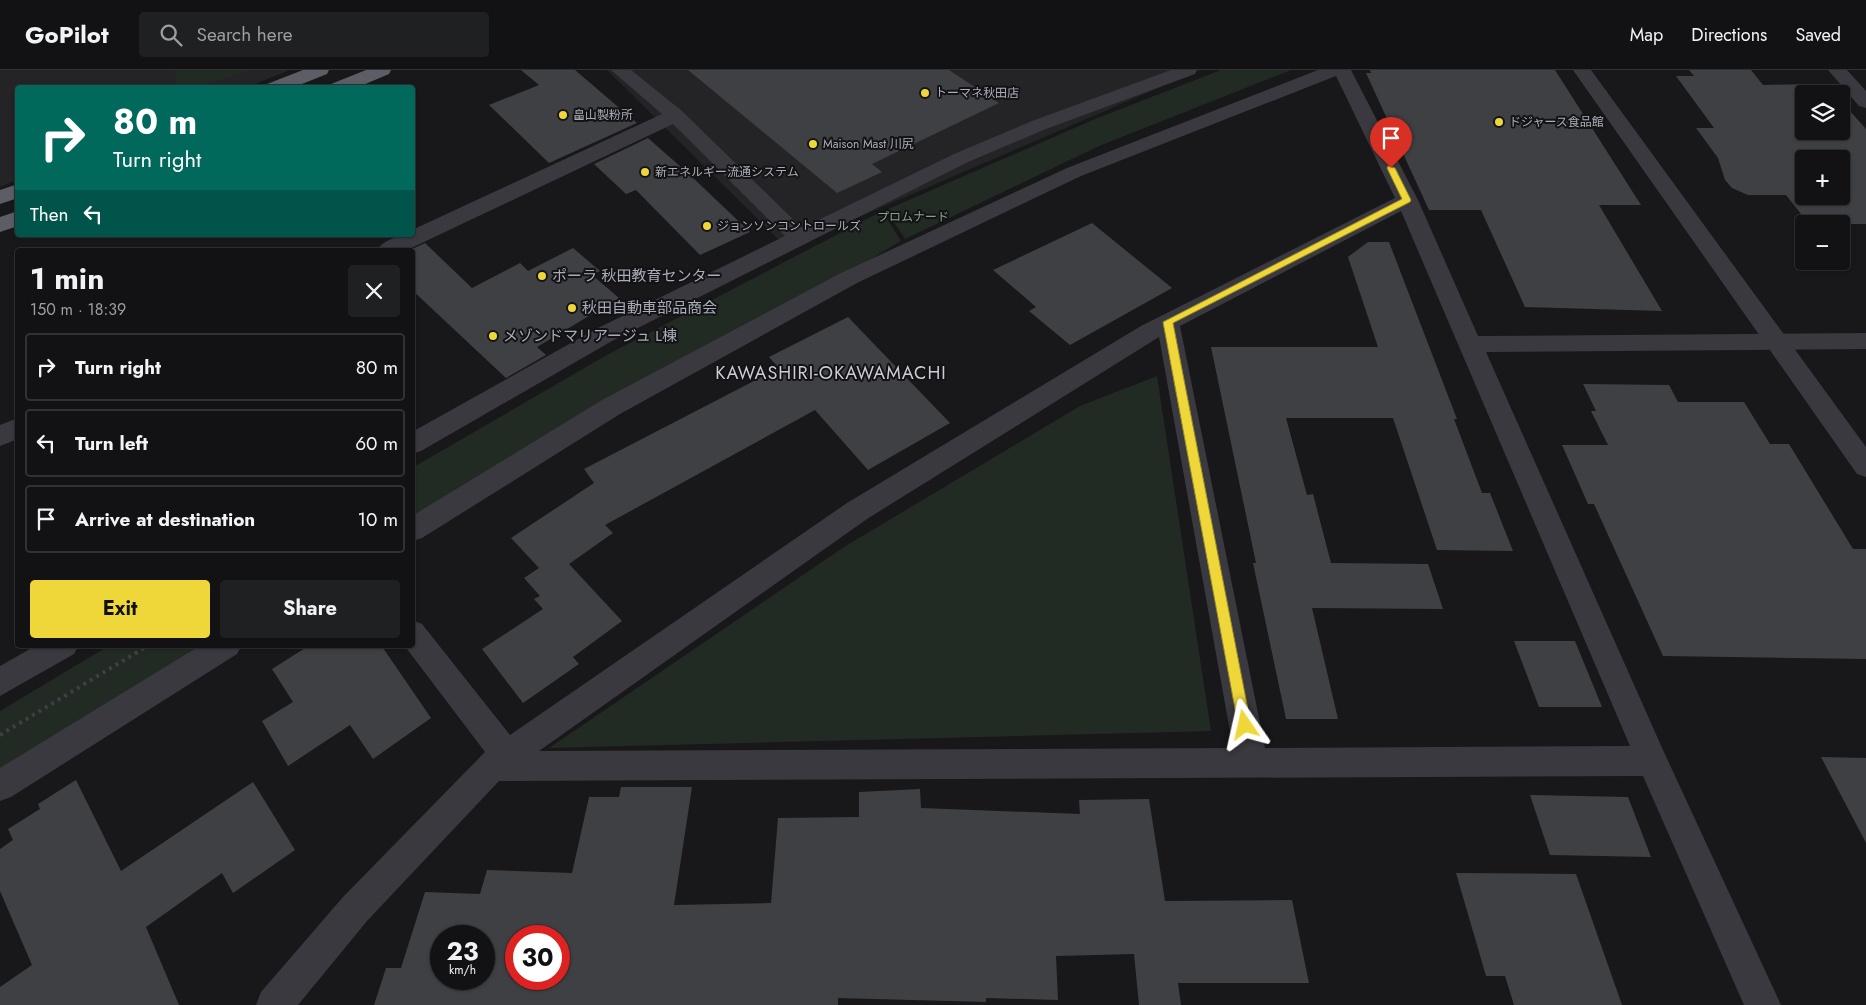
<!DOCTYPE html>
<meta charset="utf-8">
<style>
body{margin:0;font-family:Jost,"Noto Sans JP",sans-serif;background:#1f2022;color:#f1f3f6;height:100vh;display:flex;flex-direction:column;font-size:19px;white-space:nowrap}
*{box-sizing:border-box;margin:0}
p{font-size:16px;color:#9c9ea0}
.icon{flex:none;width:28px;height:28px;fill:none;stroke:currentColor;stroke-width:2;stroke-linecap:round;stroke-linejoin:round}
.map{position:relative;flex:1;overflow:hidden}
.details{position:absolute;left:15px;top:178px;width:400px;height:400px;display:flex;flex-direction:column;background:#121214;border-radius:5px;box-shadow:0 1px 4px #0004,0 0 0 1px #313234}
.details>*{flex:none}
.banner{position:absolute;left:15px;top:15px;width:400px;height:152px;border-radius:5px;box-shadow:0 1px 4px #0004,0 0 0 1px #313234;background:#00695c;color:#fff;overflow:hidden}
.buttons{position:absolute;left:1795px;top:15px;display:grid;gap:10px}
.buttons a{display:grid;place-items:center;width:55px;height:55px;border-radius:5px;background:#121214;box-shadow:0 1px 4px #0004,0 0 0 1px #313234;font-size:25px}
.speed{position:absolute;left:430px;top:855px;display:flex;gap:10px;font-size:25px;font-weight:700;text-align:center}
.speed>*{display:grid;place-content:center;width:65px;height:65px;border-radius:50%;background:#121214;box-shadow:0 1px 4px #0004,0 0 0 1px #313234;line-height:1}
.speed small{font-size:12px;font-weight:400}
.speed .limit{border:8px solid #d22;background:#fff;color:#111}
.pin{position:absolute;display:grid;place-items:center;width:42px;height:42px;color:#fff;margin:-51px -21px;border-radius:50% 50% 50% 0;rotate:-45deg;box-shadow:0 0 5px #0007}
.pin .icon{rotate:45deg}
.me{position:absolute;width:55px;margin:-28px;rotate:349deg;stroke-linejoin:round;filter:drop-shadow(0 0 4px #0008)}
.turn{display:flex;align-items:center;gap:18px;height:105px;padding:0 15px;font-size:22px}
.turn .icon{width:65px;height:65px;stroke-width:2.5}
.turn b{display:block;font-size:35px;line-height:42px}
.then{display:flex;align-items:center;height:48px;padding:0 15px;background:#0003;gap:10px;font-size:19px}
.round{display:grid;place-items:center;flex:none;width:52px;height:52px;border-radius:5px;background:#1f2022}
.overview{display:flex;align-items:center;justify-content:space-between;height:85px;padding:0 15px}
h1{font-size:30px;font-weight:700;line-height:38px}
.cta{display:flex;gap:10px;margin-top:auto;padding:10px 15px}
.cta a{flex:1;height:58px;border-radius:5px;background:#efd73a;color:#111;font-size:20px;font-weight:700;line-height:58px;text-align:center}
.cta a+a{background:#1f2022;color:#f1f3f6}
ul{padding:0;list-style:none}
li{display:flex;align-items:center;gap:15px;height:68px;margin:0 10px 8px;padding:0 5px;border:2px solid #313234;border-radius:5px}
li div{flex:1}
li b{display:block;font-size:19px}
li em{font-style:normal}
header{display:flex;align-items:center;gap:30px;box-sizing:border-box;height:70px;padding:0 25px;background:#121214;border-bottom:1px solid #313234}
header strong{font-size:24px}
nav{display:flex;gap:28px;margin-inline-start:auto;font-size:18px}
.search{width:350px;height:45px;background:#1f2022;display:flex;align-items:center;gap:12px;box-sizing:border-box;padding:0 18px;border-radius:5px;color:#9c9ea0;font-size:19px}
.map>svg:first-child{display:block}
.built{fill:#242427}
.green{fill:#222a24}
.building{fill:#3f4044;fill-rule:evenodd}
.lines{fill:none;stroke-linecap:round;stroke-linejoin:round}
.path{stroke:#3f3f46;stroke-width:4;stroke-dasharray:3 4.5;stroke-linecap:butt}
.minor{fill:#39393f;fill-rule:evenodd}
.tertiary{fill:#39393f;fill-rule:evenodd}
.trunk{fill:#5d5d66;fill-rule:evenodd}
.route{fill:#efd73a;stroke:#9b8c26}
.poi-dot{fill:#efd73a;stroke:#131315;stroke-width:2}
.labels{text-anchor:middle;stroke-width:4;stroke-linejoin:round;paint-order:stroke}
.far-poi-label{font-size:12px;fill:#aaacb9;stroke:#131315;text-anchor:start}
.far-park-label{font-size:12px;fill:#81a48b;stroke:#131315}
.poi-label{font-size:15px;fill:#aaacb9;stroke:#131315;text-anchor:start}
.quarter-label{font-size:18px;letter-spacing:1px;fill:#cbccd5;stroke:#131315}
</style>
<header>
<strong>GoPilot</strong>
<div class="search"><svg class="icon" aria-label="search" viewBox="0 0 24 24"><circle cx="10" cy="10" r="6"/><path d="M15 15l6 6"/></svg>Search here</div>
<nav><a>Map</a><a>Directions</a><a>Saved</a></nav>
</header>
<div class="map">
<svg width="1866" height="935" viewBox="0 0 1866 935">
<rect width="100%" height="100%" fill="#18181a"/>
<path class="built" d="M 0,0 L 290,0 L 247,17 L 18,18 L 17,110 L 0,117 Z
M 607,0 L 1200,0 L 787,178 Z"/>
<path class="green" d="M 174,0 L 250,0 L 200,17 L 178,17 Z
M 1221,0 L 1291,0 L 1099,76 L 905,169 L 886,140 L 1095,49 Z
M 882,141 L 901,171 L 413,462 L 412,398 L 605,286 Z
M 1157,306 L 1211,661 L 549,678 L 844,477 L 1080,336 Z
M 110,575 L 222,575 L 0,707 L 0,641 Z"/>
<path class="building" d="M 521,0 L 575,0 L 637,53 L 549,93 L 489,35 L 539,15 Z
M 688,0 L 949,0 L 999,33 L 872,94 L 882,102 L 837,123 Z
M 1370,0 L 1555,0 L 1641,135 L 1599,135 L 1662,241 L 1525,237 L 1481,140 L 1429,140 L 1366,3 L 1371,3 Z
M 1689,0 L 1751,0 L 1763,15 L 1808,14 L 1817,24 L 1804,24 L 1804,61 L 1841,61 L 1841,41 L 1850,41 L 1866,59 L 1866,154 L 1809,154 L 1786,125 L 1748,125 L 1732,118 L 1725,110 L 1718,88 L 1696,58 L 1714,58 L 1676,6 L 1694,6 ZM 1804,89 L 1841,89 L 1841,126 L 1804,126 Z
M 648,68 L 690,105 L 750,162 L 700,185 L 636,120 L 626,124 L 594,94 Z
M 1092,153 L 1172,218 L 1070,275 L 1029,241 L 1036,237 L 993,200 Z
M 1368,172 L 1389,172 L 1457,349 L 1454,349 L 1482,423 L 1490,423 L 1513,481 L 1437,480 L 1393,348 L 1286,348 L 1307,425 L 1313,424 L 1331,493 L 1428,494 L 1443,539 L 1312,538 L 1338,649 L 1286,649 L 1253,493 L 1256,493 L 1211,277 L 1378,277 L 1348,187 Z
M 425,173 L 472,218 L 520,193 L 528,201 L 573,178 L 600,201 L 592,205 L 619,228 L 537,277 L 546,285 L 506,308 L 412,220 L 412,179 Z
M 848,247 L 950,353 L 868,400 L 815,340 L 605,455 L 613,463 L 569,494 L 622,551 L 573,587 L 579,594 L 523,633 L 482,579 L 543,539 L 534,529 L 540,526 L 524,508 L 539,498 L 511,468 L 594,413 L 584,399 L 779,298 L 769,287 Z
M 1583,314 L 1669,315 L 1678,332 L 1744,332 L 1770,374 L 1789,374 L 1853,479 L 1866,479 L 1866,589 L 1663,586 L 1594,434 L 1588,434 L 1562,375 L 1608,375 L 1591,341 L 1596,341 Z
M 1514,571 L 1575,571 L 1602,637 L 1539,637 Z
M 310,575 L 381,575 L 431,648 L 373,689 L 350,655 L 288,696 L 262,651 L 293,632 L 272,599 Z
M 1821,687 L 1866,688 L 1866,773 Z
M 76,710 L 121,801 L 253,712 L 295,780 L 233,823 L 222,803 L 146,857 L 179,935 L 0,935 L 0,917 L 32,895 L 0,821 L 0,779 L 13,770 L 8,759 L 40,739 L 38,734 Z
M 621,717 L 692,717 L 674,835 L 771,833 L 778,748 L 859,747 L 859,722 L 920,719 L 921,738 L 1080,744 L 1079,730 L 1149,729 L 1165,831 L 1292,830 L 1309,913 L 1178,913 L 1181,935 L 1139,935 L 1134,884 L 1056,886 L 1058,930 L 986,928 L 986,932 L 838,928 L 838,935 L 374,935 L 386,898 L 401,898 L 425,822 L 480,824 L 487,800 L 572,803 L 589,727 L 619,727 ZM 441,866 L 484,866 L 484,909 L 441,909 ZM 516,866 L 559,866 L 559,909 L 516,909 Z
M 1530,725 L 1628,727 L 1651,787 L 1550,785 Z
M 1456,803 L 1576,804 L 1622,935 L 1514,935 L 1505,906 L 1486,906 Z"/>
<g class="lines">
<path class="path" d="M 0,665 L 149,575"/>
<path class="minor" d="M 611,0 L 631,0 L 682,41 L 802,158 L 954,84 L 1032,51 L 1171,0 L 1197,0 L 1195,4 L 1046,59 L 968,92 L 612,271 L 421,381 L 412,384 L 412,362 L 596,259 L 785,166 L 673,54 L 407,180 L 377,180 C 384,169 400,165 412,165 L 412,160 L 662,44 Z
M 1318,0 L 1351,0 L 1418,130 L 1478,266 L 1866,263 L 1866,279 L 1486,282 L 1663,680 L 1781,935 L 1744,935 L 1643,706 L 499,711 L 367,851 L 298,935 L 256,935 L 261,922 L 343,827 L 485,682 L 404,575 L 412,575 L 412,550 L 422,554 L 510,665 L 847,433 L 1141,256 L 1395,128 L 1336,6 L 1081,106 L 857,213 L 620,344 L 422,468 L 412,471 L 412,446 L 602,330 L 841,203 L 1067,98 ZM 1401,141 L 1630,676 L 1265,678 L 1180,256 ZM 1159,267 L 1233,678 L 539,681 L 867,449 Z
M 18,348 L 18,369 L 0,376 L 0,355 Z
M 37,575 L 79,575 L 74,584 L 0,626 L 0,596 Z
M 201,575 L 242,575 L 237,584 L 11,727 L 0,731 L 0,698 Z"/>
<path class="tertiary" d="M 1573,0 L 1591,0 L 1866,377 L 1866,407 L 1857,404 Z
M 1828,0 L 1847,0 L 1866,21 L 1866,38 L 1859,36 Z"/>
<path class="trunk" d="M 303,0 L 329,0 L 327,4 L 292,18 L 265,18 L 267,14 Z
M 366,0 L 391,0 L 389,4 L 356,18 L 329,18 L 331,14 Z
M 18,114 L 18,128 L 0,134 L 0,120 Z
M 18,141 L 18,156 L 0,162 L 0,147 Z"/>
</g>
<path class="route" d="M 1388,96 L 1395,98 L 1411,130 L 1410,132 L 1173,253 L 1251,655 L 1249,659 L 1245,661 L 1240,659 L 1238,655 L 1163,252 L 1402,129 L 1387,98 Z"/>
<g class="poi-dot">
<circle cx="925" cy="23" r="5"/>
<circle cx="563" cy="45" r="5"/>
<circle cx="1499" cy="52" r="5"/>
<circle cx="813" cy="74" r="5"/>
<circle cx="645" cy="102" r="5"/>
<circle cx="707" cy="156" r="5"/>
<circle cx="542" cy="206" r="5"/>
<circle cx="572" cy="238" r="5"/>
<circle cx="493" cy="266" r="5"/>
</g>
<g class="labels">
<g class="far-poi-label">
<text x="935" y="27">トーマネ秋田店</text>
<text x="573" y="49">畠山製粉所</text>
<text x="1509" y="56">ドジャース食品館</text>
<text x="823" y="78">Maison Mast 川尻</text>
<text x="655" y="106">新エネルギー流通システム</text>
<text x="717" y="160">ジョンソンコントロールズ</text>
</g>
<g class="far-park-label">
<text x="913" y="151">プロムナード</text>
</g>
<g class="poi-label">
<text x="552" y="211">ポーラ 秋田教育センター</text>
<text x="582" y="243">秋田自動車部品商会</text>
<text x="503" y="271">メゾンドマリアージュ L棟</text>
</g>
<g class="quarter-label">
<text x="831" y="309">KAWASHIRI-OKAWAMACHI</text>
</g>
</g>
</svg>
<div class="buttons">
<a><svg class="icon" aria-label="layers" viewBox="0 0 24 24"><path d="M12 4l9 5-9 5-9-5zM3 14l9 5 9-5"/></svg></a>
<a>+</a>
<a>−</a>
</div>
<div class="speed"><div>23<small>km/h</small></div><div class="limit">30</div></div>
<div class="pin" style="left:1391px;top:98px;background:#d93025"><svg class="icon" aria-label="arrive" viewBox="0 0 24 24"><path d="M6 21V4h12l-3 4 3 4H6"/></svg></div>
<svg class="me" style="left:1245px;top:655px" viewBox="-20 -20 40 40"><path d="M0-17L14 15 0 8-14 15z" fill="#efd73a" stroke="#fff" stroke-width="4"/></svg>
<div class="banner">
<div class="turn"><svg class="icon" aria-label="right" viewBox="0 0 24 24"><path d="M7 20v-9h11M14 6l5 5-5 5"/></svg><div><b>80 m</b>Turn right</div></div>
<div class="then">Then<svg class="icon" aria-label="left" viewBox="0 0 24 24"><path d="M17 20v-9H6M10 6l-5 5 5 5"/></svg></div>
</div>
<section class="details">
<div class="overview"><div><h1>1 min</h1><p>150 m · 18:39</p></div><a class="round"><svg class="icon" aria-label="close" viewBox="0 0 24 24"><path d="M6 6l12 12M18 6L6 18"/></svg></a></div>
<ul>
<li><svg class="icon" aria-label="right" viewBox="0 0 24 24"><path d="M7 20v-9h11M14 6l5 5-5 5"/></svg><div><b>Turn right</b></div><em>80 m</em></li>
<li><svg class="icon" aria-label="left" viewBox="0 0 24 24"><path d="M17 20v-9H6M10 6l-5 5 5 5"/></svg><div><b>Turn left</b></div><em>60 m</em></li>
<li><svg class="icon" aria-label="arrive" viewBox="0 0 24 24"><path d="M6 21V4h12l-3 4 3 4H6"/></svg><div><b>Arrive at destination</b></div><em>10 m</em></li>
</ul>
<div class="cta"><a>Exit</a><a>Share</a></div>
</section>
</div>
